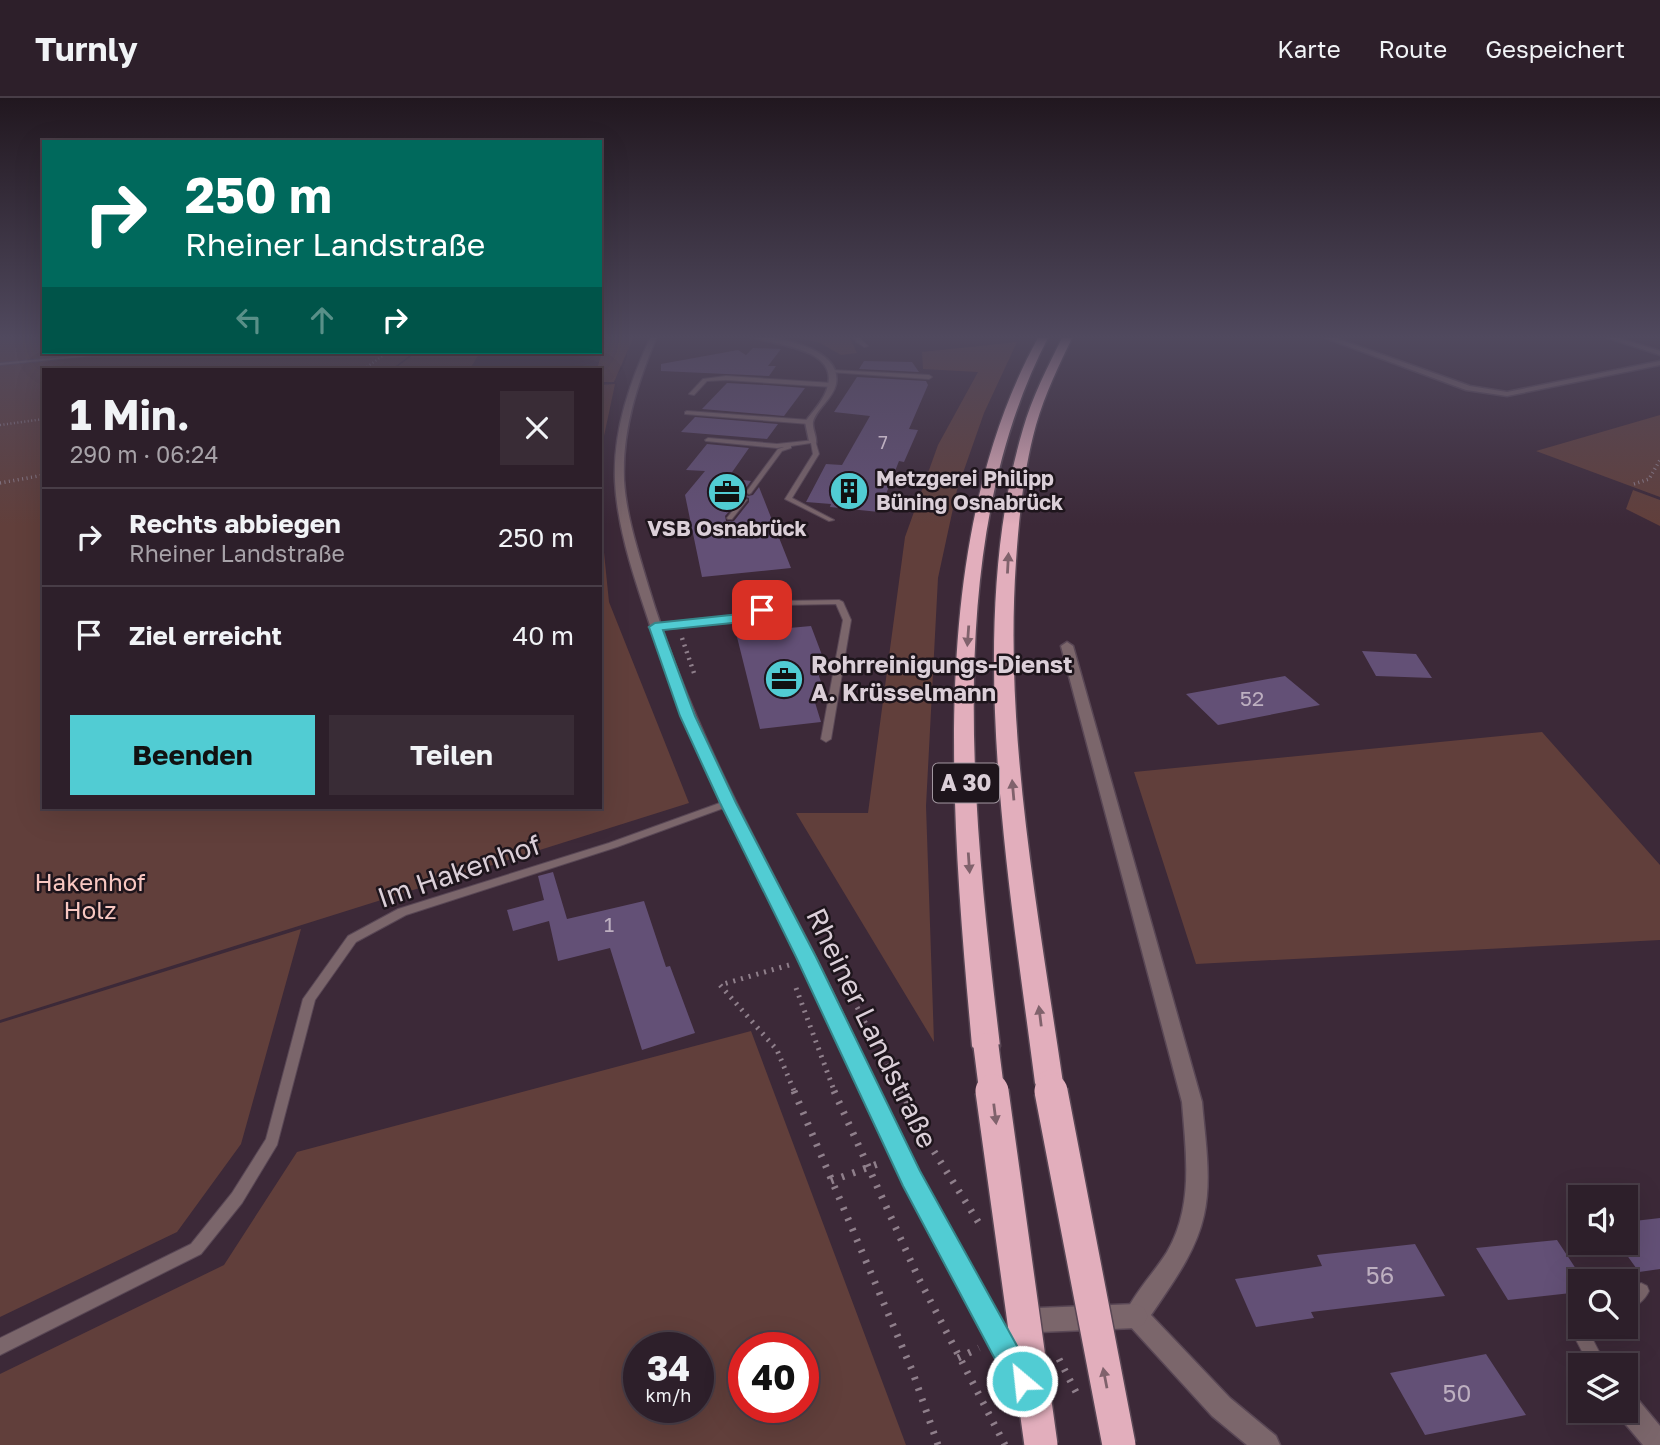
<!DOCTYPE html>
<html lang="de">
<meta charset="utf-8">
<style>
body{margin:0;font-family:"Golos Text",sans-serif;background:#392c36;color:#f1f3f6;height:100vh;display:flex;flex-direction:column;font-size:26px;white-space:nowrap}
*{box-sizing:border-box;margin:0}
p{font-size:23px;color:#a7a2a8}
.icon{flex:none;width:38px;height:38px;fill:none;stroke:currentColor;stroke-width:2;stroke-linecap:round;stroke-linejoin:round}
.map{position:relative;flex:1;overflow:hidden}
.details{position:absolute;left:42px;top:270px;width:560px;height:441px;display:flex;flex-direction:column;background:#2d1f2a;border-radius:0px;box-shadow:0 7px 28px #0002,0 0 0 2px #483d47}
.details>*{flex:none}
.guide{position:absolute;left:42px;top:42px;width:560px;height:214px;border-radius:0px;box-shadow:0 7px 28px #0002,0 0 0 2px #483d47;background:#00695c;color:#fff;overflow:hidden}
.controls{position:absolute;left:1568px;top:1087px;display:grid;gap:14px}
.controls a{display:grid;place-items:center;width:70px;height:70px;border-radius:0px;background:#2d1f2a;box-shadow:0 7px 28px #0002,0 0 0 2px #483d47;font-size:35px}
.speed{position:absolute;left:623px;top:1234px;display:flex;gap:14px;font-size:35px;font-weight:700;text-align:center}
.speed>*{display:grid;place-content:center;width:91px;height:91px;border-radius:50%;background:#2d1f2a;box-shadow:0 7px 28px #0002,0 0 0 2px #483d47;line-height:1}
.speed small{font-size:18px;font-weight:400}
.speed .limit{border:10px solid #d22;background:#fff;color:#111}
.pin{position:absolute;display:grid;place-items:center;width:60px;height:60px;color:#fff;margin:-30px;border-radius:14px;box-shadow:0 4px 10px #0006}
.me{position:absolute;width:77px;margin:-38px;rotate:332deg;stroke-linejoin:round;filter:drop-shadow(0 0 5px #0008)}
.turn{display:flex;align-items:center;gap:24px;height:147px;padding:0 28px;font-size:32px}
.turn .icon{width:91px;height:91px;stroke-width:2.5}
.turn b{display:block;font-size:49px;line-height:60px}
.lanes{display:flex;align-items:center;height:66px;padding:0 28px;background:#0003;justify-content:center;gap:35px;direction:ltr}
.lanes .off{opacity:.35}
.round{display:grid;place-items:center;flex:none;width:74px;height:74px;border-radius:0px;background:#392c36}
.headline{display:flex;align-items:center;justify-content:space-between;height:119px;padding:0 28px}
h1{font-size:42px;font-weight:700;line-height:52px}
.action{display:flex;gap:14px;margin-top:auto;padding:14px 28px}
.action a{flex:1;height:80px;border-radius:0px;background:#51ccd3;color:#111;font-size:28px;font-weight:700;line-height:80px;text-align:center}
.action a+a{background:#392c36;color:#f1f3f6}
ul{padding:0;list-style:none}
li{display:flex;align-items:center;gap:21px;height:98px;padding:0 28px;border-top:2px solid #483d47}
li div{flex:1}
li b{display:block;font-size:26px}
li em{font-style:normal}
header{display:flex;align-items:center;gap:42px;box-sizing:border-box;height:98px;padding:0 35px;background:#2d1f2a;border-bottom:2px solid #483d47}
header strong{font-size:33px}
nav{display:flex;gap:38px;margin-inline-start:auto;font-size:24px}
.map>svg:first-child{display:block}
.green{fill:#613f3b;fill-rule:evenodd}
.building{fill:#635076;fill-rule:evenodd}
.lines{fill:none;stroke-linecap:round;stroke-linejoin:round}
.service-casing{stroke:#594755;stroke-width:2}
.minor-casing{stroke:#594755;stroke-width:3}
.tertiary-casing{stroke:#594755;stroke-width:3}
.motorway-casing{stroke:#594755;stroke-width:3}
.path-far4{stroke:#8f7f8b;stroke-width:2.5;stroke-dasharray:1 2.5;stroke-linecap:butt}
.path-far3{stroke:#8f7f8b;stroke-width:3.5;stroke-dasharray:1 3.5;stroke-linecap:butt}
.path-far2{stroke:#8f7f8b;stroke-width:4.5;stroke-dasharray:2 5;stroke-linecap:butt}
.path-far1{stroke:#8f7f8b;stroke-width:5;stroke-dasharray:2 6;stroke-linecap:butt}
.path{stroke:#8f7f8b;stroke-width:7;stroke-dasharray:2.5 9;stroke-linecap:butt}
.service{fill:#7b666b;fill-rule:evenodd}
.minor{fill:#7b666b;fill-rule:evenodd}
.tertiary{fill:#7b666b;fill-rule:evenodd}
.motorway{fill:#e2aebc;fill-rule:evenodd}
.motorway-bridge-far1-casing{stroke:#594755;stroke-width:28;stroke-linecap:butt}
.motorway-bridge-casing{stroke:#594755;stroke-width:36;stroke-linecap:butt}
.motorway-bridge-far1{stroke:#e2aebc;stroke-width:25}
.motorway-bridge{stroke:#e2aebc;stroke-width:33}
.oneway{fill:#80626c}
.route{fill:#51ccd3;stroke:#358589;stroke-width:2}
.labels{text-anchor:middle;stroke-width:5;stroke-linejoin:round;paint-order:stroke}
.far-number-label{font-size:18px;fill:#bdafc0}
.far-poi-label{font-size:21px;font-weight:bold;fill:#dbcfd8;stroke:#1e151c;text-anchor:start}
.number-label{font-size:21px;fill:#bdafc0}
.shield{fill:#1e151c;stroke:#a297a0;stroke-width:2}
.shield-label{font-size:23px;font-weight:bold;fill:#dbcfd8}
.poi-label{font-size:24px;font-weight:bold;fill:#dbcfd8;stroke:#1e151c;text-anchor:start}
.park-label{font-size:24px;fill:#f8c7c1;stroke:#1e151c}
.near-number-label{font-size:24px;fill:#bdafc0}
.near-street-label{font-size:28px;fill:#dbcfd8;stroke:#1e151c}
</style>
<header>
<strong>Turnly</strong>
<nav><a>Karte</a><a>Route</a><a>Gespeichert</a></nav>
</header>
<div class="map">
<svg width="1660" height="1347" viewBox="0 0 1660 1347">
<rect width="100%" height="100%" fill="#3c2938"/>
<path class="green" d="M 0,238 L 44,238 L 44,254 L 414,254 L 392,271 L 44,271 L 44,709 L 600,709 L 600,415 L 609,504 L 689,705 L 0,922 Z
M 607,238 L 634,238 L 614,284 L 600,284 L 600,271 L 597,271 Z
M 791,238 L 849,238 L 857,255 L 841,257 L 820,245 Z
M 1017,244 L 984,315 L 957,392 L 938,480 L 926,708 L 934,944 L 796,715 L 868,715 L 905,439 L 938,347 L 978,274 L 923,271 L 922,254 Z
M 417,254 L 480,254 L 470,271 L 394,271 Z
M 615,286 L 600,357 L 600,287 Z
M 1660,317 L 1660,399 L 1536,353 Z
M 1633,392 L 1660,402 L 1660,428 L 1626,411 Z
M 1542,634 L 1660,767 L 1660,842 L 1196,866 L 1134,674 Z
M 301,831 L 241,1046 L 177,1134 L 0,1219 L 0,925 Z
M 751,933 L 906,1347 L 0,1347 L 0,1276 L 224,1167 L 297,1054 ZM 639,1250 L 698,1250 L 698,1309 L 639,1309 ZM 744,1250 L 803,1250 L 803,1309 L 744,1309 Z"/>
<path class="building" d="M 753,250 L 781,251 L 768,268 L 776,268 L 769,278 L 661,273 L 661,266 L 738,252 L 746,257 Z
M 864,263 L 912,264 L 919,274 L 859,271 Z
M 857,279 L 926,283 L 928,287 L 909,331 L 918,332 L 904,364 L 899,363 L 879,414 L 830,409 L 831,406 L 806,404 L 826,366 L 842,367 L 870,318 L 834,314 Z
M 727,285 L 766,287 L 805,290 L 784,318 L 702,311 Z
M 695,319 L 778,326 L 767,341 L 681,334 Z
M 707,346 L 749,350 L 728,380 L 751,383 L 743,394 L 748,398 L 753,397 L 759,389 L 791,470 L 702,479 L 685,397 L 705,373 L 686,372 ZM 743,398 L 749,400 L 749,404 L 734,423 L 726,423 L 725,418 Z
M 811,528 L 825,565 L 815,566 L 825,596 L 813,598 L 821,624 L 760,631 L 736,535 Z
M 1362,553 L 1416,556 L 1432,580 L 1376,578 Z
M 1285,578 L 1320,607 L 1218,627 L 1186,596 Z
M 553,774 L 567,821 L 644,803 L 666,869 L 670,868 L 695,935 L 642,952 L 610,850 L 558,863 L 549,823 L 513,833 L 507,812 L 544,802 L 538,778 Z
M 1660,1120 L 1660,1171 L 1639,1174 L 1626,1156 L 1626,1124 Z
M 1557,1142 L 1580,1177 L 1580,1194 L 1508,1202 L 1476,1150 Z
M 1415,1146 L 1445,1198 L 1311,1214 L 1314,1220 L 1256,1229 L 1235,1181 L 1322,1168 L 1317,1157 Z
M 1486,1256 L 1526,1317 L 1425,1337 L 1390,1275 Z"/>
<g class="lines">
<g class="service-casing">
<path id="service" d="M 857,242 L 861,242 L 868,248 L 864,249 L 857,244 Z
M 118,254 L 133,254 L 0,267 L 0,265 Z
M 832,272 L 929,277 L 932,279 L 929,281 L 830,274 Z
M 726,278 L 832,285 L 835,287 L 832,289 L 726,282 L 707,283 L 694,297 L 689,296 L 703,281 Z
M 687,313 L 809,322 L 812,324 L 809,326 L 685,316 L 685,314 Z
M 708,340 L 777,346 L 815,342 L 819,356 L 792,400 L 834,422 L 829,423 L 785,401 L 813,356 L 811,345 L 791,348 L 791,350 L 782,353 L 751,395 L 749,396 L 746,394 L 747,393 L 778,351 L 784,349 L 777,350 L 706,343 L 705,342 Z
M 742,401 L 747,402 L 732,421 L 728,421 L 727,420 Z
M 839,502 L 843,504 L 851,522 L 831,641 L 826,644 L 821,641 L 843,522 L 836,506 L 782,507 L 778,505 L 782,503 Z
M 728,702 L 733,705 L 732,707 L 617,749 L 406,817 L 356,844 L 315,902 L 277,1047 L 242,1105 L 201,1156 L 0,1257 L 0,1240 L 191,1146 L 232,1095 L 266,1041 L 303,901 L 348,838 L 398,811 L 609,745 Z
M 1641,1185 L 1647,1188 L 1649,1193 C 1645,1202 1635,1210 1626,1213 L 1626,1195 Z
M 1581,1228 L 1602,1228 L 1600,1234 L 1592,1240 L 1606,1267 L 1589,1267 L 1574,1238 L 1576,1232 Z"/>
</g>
<g class="minor-casing">
<path id="minor" d="M 749,238 C 775,238 843,249 836,286 C 833,301 816,311 813,324 C 812,330 817,339 816,345 L 809,343 L 805,324 C 813,313 825,301 828,287 C 837,249 771,247 749,238 Z
M 853,238 L 860,238 L 862,243 L 857,244 Z
M 1320,238 L 1330,238 L 1470,288 L 1507,294 L 1660,263 L 1660,267 L 1507,298 L 1466,292 Z
M 1602,238 L 1613,238 L 1660,253 L 1660,257 Z
M 782,502 L 788,505 L 786,507 L 742,523 L 655,532 L 649,529 L 655,526 L 740,517 Z
M 1067,544 L 1073,548 L 1202,1004 C 1205,1041 1212,1081 1204,1117 C 1196,1154 1172,1186 1151,1217 L 1230,1300 L 1276,1338 L 1280,1347 L 1247,1347 L 1212,1318 L 1128,1226 L 1124,1218 C 1134,1195 1154,1175 1167,1154 C 1194,1108 1186,1055 1182,1004 L 1061,548 Z
M 1626,1295 L 1635,1298 L 1660,1328 L 1660,1347 L 1643,1347 L 1617,1316 L 1616,1312 L 1626,1312 Z"/>
</g>
<g class="tertiary-casing">
<path id="tertiary" d="M 651,238 L 657,238 C 638,284 622,331 624,382 C 626,417 638,453 648,487 C 685,611 746,726 806,840 C 845,916 878,995 918,1071 C 953,1140 994,1207 1031,1275 L 1034,1284 L 1031,1293 L 1022,1296 L 1013,1293 C 977,1223 938,1154 903,1084 C 864,1005 829,923 790,844 C 737,735 682,627 645,512 C 631,470 617,426 615,383 C 613,332 630,284 651,238 Z
M 1136,1206 L 1144,1210 L 1148,1218 L 1144,1226 L 1136,1230 L 1039,1234 L 1023,1241 L 1015,1237 L 1011,1229 L 1015,1221 L 1038,1210 Z"/>
</g>
<g class="motorway-casing">
<path id="motorway" d="M 1039,238 L 1049,238 C 940,445 974,724 1000,948 L 996,956 L 986,959 L 976,956 L 972,948 C 952,722 925,444 1039,238 Z
M 1063,238 L 1073,238 C 1059,267 1045,296 1036,327 C 1024,370 1019,418 1016,463 C 1004,638 1038,813 1063,985 L 1059,993 L 1049,997 L 1039,993 L 1035,985 C 1009,782 964,530 1023,331 C 1032,299 1048,268 1063,238 Z"/>
</g>
<path class="path-far4" d="M 364,271 L 388,254
M 0,327 L 44,321"/>
<path class="path-far3" d="M 0,385 L 44,377
M 1634,386 L 1649,381 L 1660,362"/>
<path class="path-far2" d="M 682,540 L 695,578"/>
<path class="path-far1" d="M 789,867 L 720,887 L 777,952 L 795,995
M 846,888 L 902,995
M 796,890 L 835,995"/>
<path class="path" d="M 794,993 L 912,1272 L 938,1347
M 834,993 L 918,1179 L 1005,1347
M 901,993 L 930,1047 L 982,1130
M 831,1083 L 883,1064
M 958,1260 L 979,1250
M 1059,1261 L 1079,1300"/>
<use href="#service" class="service"/>
<use href="#minor" class="minor"/>
<use href="#tertiary" class="tertiary"/>
<use href="#motorway" class="motorway"/>
<g class="motorway-bridge-far1-casing">
<path id="motorway-bridge-far1" d="M 986,948 L 992,995
M 1049,985 L 1051,995"/>
</g>
<g class="motorway-bridge-casing">
<path id="motorway-bridge" d="M 992,993 L 1041,1347
M 1051,993 L 1119,1347"/>
</g>
<use href="#motorway-bridge-far1" class="motorway-bridge-far1"/>
<use href="#motorway-bridge" class="motorway-bridge"/>
</g>
<defs><path id="oneway-solid" d="M-6-.8H1V-3.2L6.5 0L1 3.2V.8H-6Z" transform="scale(1.75)"/></defs>
<g class="oneway">
<use href="#oneway-solid" transform="translate(1008 465) rotate(-87)"/>
<use href="#oneway-solid" transform="translate(968 538) rotate(94)"/>
<use href="#oneway-solid" transform="translate(1013 692) rotate(-95)"/>
<use href="#oneway-solid" transform="translate(969 765) rotate(86)"/>
<use href="#oneway-solid" transform="translate(1040 918) rotate(-97)"/>
<use href="#oneway-solid" transform="translate(995 1016) rotate(83)"/>
<use href="#oneway-solid" transform="translate(1105 1280) rotate(-101)"/>
</g>
<linearGradient id="sky" x2="0" y2="1"><stop stop-color="#21171f"/><stop offset="0.56" stop-color="#50495e"/><stop offset="1" stop-color="#50495e" stop-opacity="0"/></linearGradient>
<rect width="1660" height="427" fill="url(#sky)"/>
<path class="route" d="M 762,509 L 767,510 L 767,515 L 742,524 L 663,532 L 695,618 L 736,705 L 816,859 L 920,1073 L 1031,1273 L 1035,1283 L 1031,1293 L 1022,1297 L 1012,1293 L 903,1088 L 796,859 L 720,705 L 680,618 L 649,529 L 655,525 L 740,516 Z"/>
<defs>
<g id="building-disc" transform="scale(2.0125)"><circle r="9.5" fill="#51ccd3" stroke="#1e151c"/><path d="M-4-6H4V6H1V3H-1V6H-4ZM-2.5-4.3h1.7v1.8h-1.7ZM.8-4.3h1.7v1.8H.8ZM-2.5-1h1.7V.8h-1.7ZM.8-1h1.7V.8H.8Z" fill="#111"/></g>
<g id="office-disc" transform="scale(2.0125)"><circle r="9.5" fill="#51ccd3" stroke="#1e151c"/><path d="M-6-3h4V-5.5h4V-3h4V5H-6ZM-1-4.5V-3h2v-1.5ZM-6 0V1H6V0Z" fill="#111"/></g>
</defs>
<g fill-rule="evenodd">
<use href="#building-disc" x="849" y="393"/>
<use href="#office-disc" x="727" y="394"/>
<use href="#office-disc" x="784" y="581"/>
</g>
<g class="labels">
<g class="far-number-label">
<text x="883" y="351">7</text>
</g>
<g class="far-poi-label">
<text x="876" y="388">Metzgerei Philipp<tspan x="876" dy="24">Büning Osnabrück</tspan></text>
<text x="727" y="438" text-anchor="middle">VSB Osnabrück</text>
</g>
<g class="number-label">
<text x="1252" y="608">52</text>
<text x="609" y="834">1</text>
</g>
<rect class="shield" x="933" y="665.5" width="66" height="39" rx="5"/>
<g class="shield-label">
<text x="966" y="693">A 30</text>
</g>
<g class="poi-label">
<text x="811" y="575">Rohrreinigungs-Dienst<tspan x="811" dy="28">A. Krüsselmann</tspan></text>
</g>
<g class="park-label">
<text x="90" y="793">Hakenhof<tspan x="90" dy="28">Holz</tspan></text>
</g>
<g class="near-number-label">
<text x="1380" y="1186">56</text>
<text x="1457" y="1304">50</text>
</g>
<g class="near-street-label">
<text transform="translate(459 773) rotate(-19)" y="10">Im Hakenhof</text>
<text transform="translate(872 930) rotate(64)" y="10">Rheiner Landstraße</text>
</g>
</g>
</svg>
<div class="controls">
<a><svg class="icon" aria-label="sound" viewBox="0 0 24 24"><path d="M4 9h4l5-4v14l-5-4H4zM17 9q2 3 0 6"/></svg></a>
<a><svg class="icon" aria-label="search" viewBox="0 0 24 24"><circle cx="10" cy="10" r="6"/><path d="M15 15l6 6"/></svg></a>
<a><svg class="icon" aria-label="layers" viewBox="0 0 24 24"><path d="M12 4l9 5-9 5-9-5zM3 14l9 5 9-5"/></svg></a>
</div>
<div class="speed"><div>34<small>km/h</small></div><div class="limit">40</div></div>
<div class="pin" style="left:762px;top:512px;background:#d93025"><svg class="icon" aria-label="arrive" viewBox="0 0 24 24"><path d="M6 21V4h12l-3 4 3 4H6"/></svg></div>
<svg class="me" style="left:1022px;top:1283px" viewBox="-20 -20 40 40"><circle r="17" fill="#51ccd3" stroke="#fff" stroke-width="3"/><path d="M0-11L8 9 0 5-8 9z" fill="#fff"/></svg>
<div class="guide">
<div class="turn"><svg class="icon" aria-label="right" viewBox="0 0 24 24"><path d="M7 20v-9h11M14 6l5 5-5 5"/></svg><div><b>250 m</b>Rheiner Landstraße</div></div>
<div class="lanes"><svg class="icon off" aria-label="left" viewBox="0 0 24 24"><path d="M17 20v-9H6M10 6l-5 5 5 5"/></svg><svg class="icon off" aria-label="ahead" viewBox="0 0 24 24"><path d="M12 20V5M6 11l6-6 6 6"/></svg><svg class="icon" aria-label="right" viewBox="0 0 24 24"><path d="M7 20v-9h11M14 6l5 5-5 5"/></svg></div>
</div>
<section class="details">
<div class="headline"><div><h1>1 Min.</h1><p>290 m · 06:24</p></div><a class="round"><svg class="icon" aria-label="close" viewBox="0 0 24 24"><path d="M6 6l12 12M18 6L6 18"/></svg></a></div>
<ul>
<li><svg class="icon" aria-label="right" viewBox="0 0 24 24"><path d="M7 20v-9h11M14 6l5 5-5 5"/></svg><div><b>Rechts abbiegen</b><p>Rheiner Landstraße</p></div><em>250 m</em></li>
<li><svg class="icon" aria-label="arrive" viewBox="0 0 24 24"><path d="M6 21V4h12l-3 4 3 4H6"/></svg><div><b>Ziel erreicht</b></div><em>40 m</em></li>
</ul>
<div class="action"><a>Beenden</a><a>Teilen</a></div>
</section>
</div>
